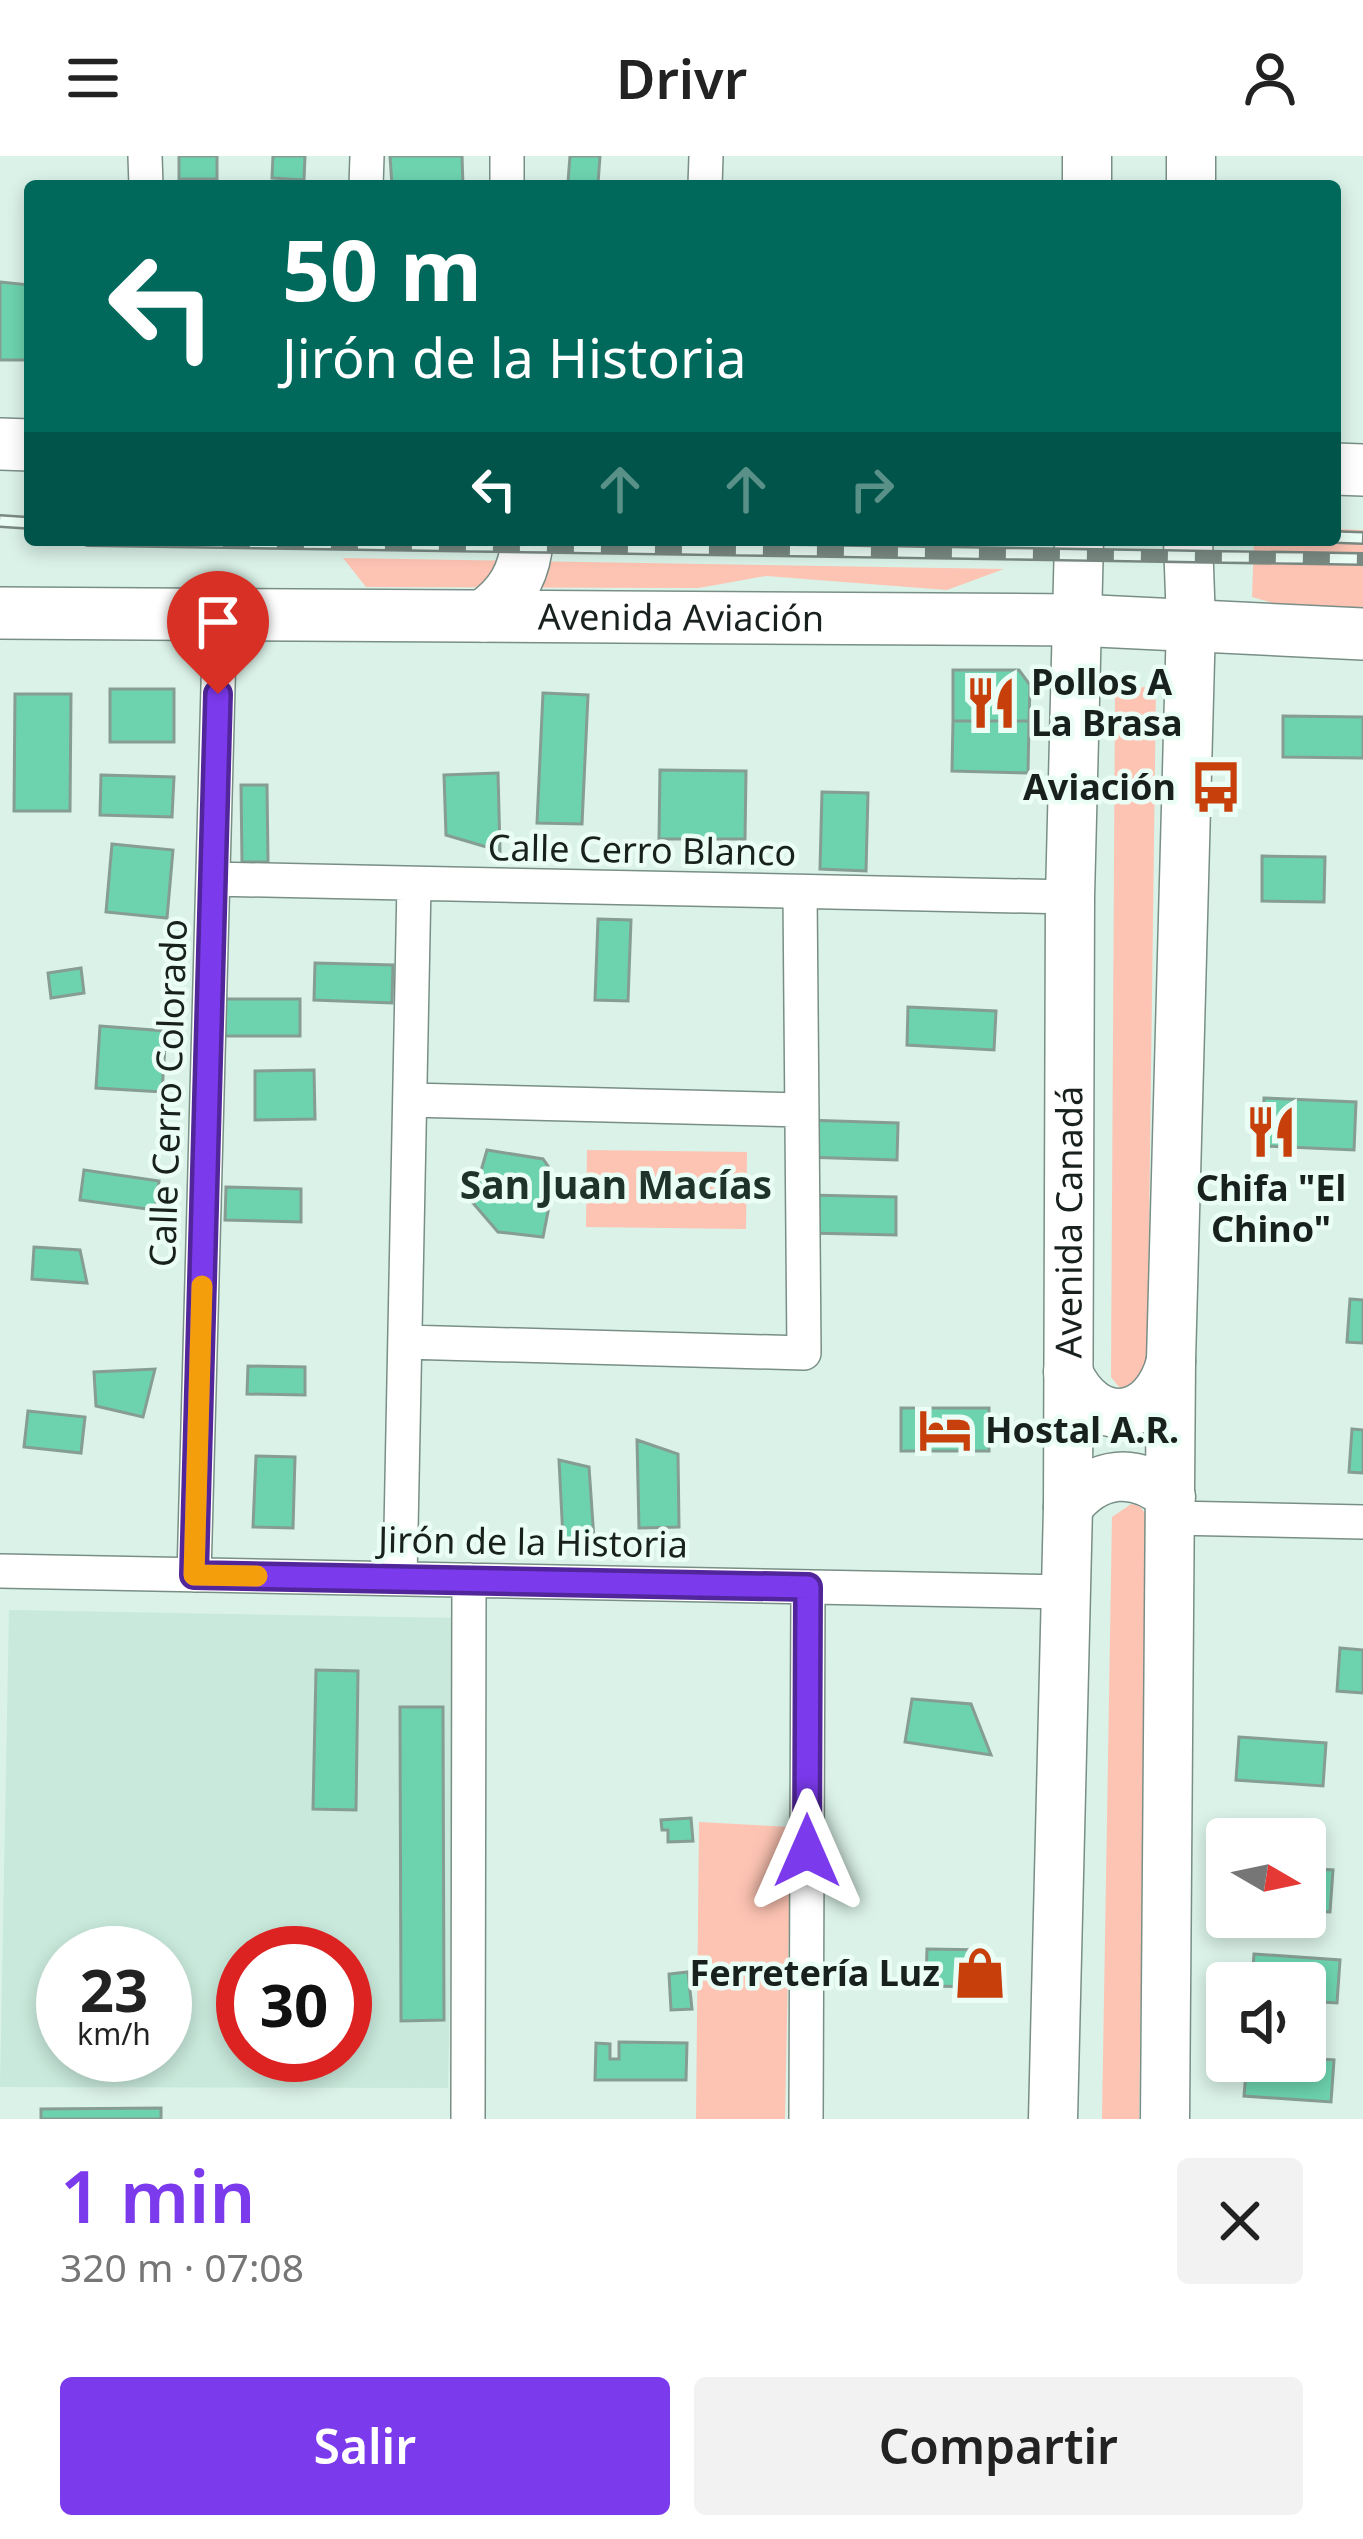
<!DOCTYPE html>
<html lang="es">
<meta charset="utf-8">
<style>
body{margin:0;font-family:"Noto Sans",sans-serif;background:#f2f2f2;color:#222;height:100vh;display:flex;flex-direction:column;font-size:45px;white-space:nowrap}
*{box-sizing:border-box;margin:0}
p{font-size:39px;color:#767676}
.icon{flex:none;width:66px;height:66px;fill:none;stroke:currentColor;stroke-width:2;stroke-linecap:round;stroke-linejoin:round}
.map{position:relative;height:1963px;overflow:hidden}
.panel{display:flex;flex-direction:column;background:#fff;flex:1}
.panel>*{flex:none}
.banner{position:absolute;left:24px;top:24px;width:1317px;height:366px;border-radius:12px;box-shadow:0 6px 18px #0003;background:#00695c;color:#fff;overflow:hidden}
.needle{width:78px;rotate:99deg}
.controls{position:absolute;left:1206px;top:1662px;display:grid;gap:24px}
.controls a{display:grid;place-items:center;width:120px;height:120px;border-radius:12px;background:#fff;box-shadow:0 6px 18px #0003;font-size:60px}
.speed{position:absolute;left:36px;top:1770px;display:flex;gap:24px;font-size:60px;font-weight:700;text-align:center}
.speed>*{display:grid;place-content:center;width:156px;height:156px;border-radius:50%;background:#fff;box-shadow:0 6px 18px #0003;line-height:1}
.speed small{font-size:30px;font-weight:400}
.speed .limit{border:18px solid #d22;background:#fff;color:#111}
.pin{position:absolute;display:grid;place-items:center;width:102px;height:102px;color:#fff;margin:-123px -51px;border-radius:50% 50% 50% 0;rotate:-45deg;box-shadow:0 0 12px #0007}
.pin .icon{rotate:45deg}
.me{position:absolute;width:132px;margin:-66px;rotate:0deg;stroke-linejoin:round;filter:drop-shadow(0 0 9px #0008)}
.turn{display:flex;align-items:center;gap:42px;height:252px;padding:0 60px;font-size:54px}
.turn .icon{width:156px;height:156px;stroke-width:2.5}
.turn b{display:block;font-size:84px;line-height:102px}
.lanes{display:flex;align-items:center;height:114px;padding:0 60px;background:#0003;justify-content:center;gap:60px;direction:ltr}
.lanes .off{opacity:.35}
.round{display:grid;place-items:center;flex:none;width:126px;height:126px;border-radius:12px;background:#f2f2f2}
.headline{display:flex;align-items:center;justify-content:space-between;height:204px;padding:0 60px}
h1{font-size:72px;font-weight:600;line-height:90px;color:#7c3aed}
.primary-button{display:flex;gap:24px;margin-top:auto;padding:24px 60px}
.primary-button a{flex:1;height:138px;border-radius:12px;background:#7c3aed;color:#fff;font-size:48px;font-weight:600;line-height:138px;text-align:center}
.primary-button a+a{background:#f2f2f2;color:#222}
header{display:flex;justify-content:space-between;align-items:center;height:156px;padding:0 60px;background:#fff;font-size:54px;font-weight:600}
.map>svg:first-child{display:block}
.built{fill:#c8e9db;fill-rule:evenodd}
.green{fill:#fdc4b3}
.building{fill:#6dd3ae;stroke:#869d93;stroke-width:3}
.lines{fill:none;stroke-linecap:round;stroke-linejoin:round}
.street-casing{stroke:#798f85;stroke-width:36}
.secondary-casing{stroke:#798f85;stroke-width:51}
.primary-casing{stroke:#798f85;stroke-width:54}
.street{stroke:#fff;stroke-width:33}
.secondary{stroke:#fff;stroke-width:48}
.primary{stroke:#fff;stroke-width:51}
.rail-casing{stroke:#7a8a83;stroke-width:14}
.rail{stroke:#ebfef6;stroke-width:9;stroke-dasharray:27;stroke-linecap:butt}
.route-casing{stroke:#51269a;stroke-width:30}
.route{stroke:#7c3aed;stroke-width:21}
.slow{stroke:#f59e0b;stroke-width:21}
.labels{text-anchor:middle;stroke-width:9;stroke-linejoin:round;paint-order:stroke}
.street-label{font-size:36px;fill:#18211d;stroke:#ebfef6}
.poi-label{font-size:36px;font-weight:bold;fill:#18211d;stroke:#ebfef6;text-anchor:start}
.neighbourhood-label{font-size:39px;font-weight:bold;fill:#1f332b;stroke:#ebfef6}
</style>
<header><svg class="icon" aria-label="menu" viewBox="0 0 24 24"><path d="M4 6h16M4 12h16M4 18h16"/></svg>Drivr<svg class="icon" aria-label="person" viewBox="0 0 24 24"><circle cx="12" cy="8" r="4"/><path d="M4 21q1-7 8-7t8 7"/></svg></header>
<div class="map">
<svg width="1363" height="1963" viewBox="0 0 1363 1963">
<rect width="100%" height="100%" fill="#daf2e8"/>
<path class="built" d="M 9,1454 L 457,1462 L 448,1932 L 0,1931 ZM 63,1797 L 165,1797 L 165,1899 L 63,1899 ZM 243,1797 L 345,1797 L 345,1899 L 243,1899 Z"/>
<path class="green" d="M 1335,373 L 1363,374 L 1363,458 L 1283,450 L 1252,441 L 1254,384 L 1335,384 Z
M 343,402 L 1004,413 L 947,434 L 766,420 L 699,432 L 366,431 Z
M 1156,530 L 1147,1227 L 1135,1233 L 1119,1231 L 1111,1221 L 1115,534 Z
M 587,994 L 747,996 L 746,1073 L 586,1071 Z
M 1131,1348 L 1140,1350 L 1148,1362 L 1139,1963 L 1102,1963 L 1112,1361 Z
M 699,1666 L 791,1671 L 785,1963 L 696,1963 Z"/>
<path class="building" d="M 179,0 L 217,0 L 217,23 L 179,23 Z
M 273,0 L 305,0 L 304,24 L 272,22 Z
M 390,0 L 462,0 L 463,30 L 392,30 Z
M 570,0 L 600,0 L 598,28 L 568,26 Z
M 0,126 L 30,129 L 30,204 L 0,204 Z
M 953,514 L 1019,514 L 1030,529 L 1029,565 L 953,565 Z
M 110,533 L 174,533 L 174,586 L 110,586 Z
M 543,537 L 588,539 L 582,668 L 537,667 Z
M 15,538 L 71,538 L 70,655 L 14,655 Z
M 1283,560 L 1363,561 L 1363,602 L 1283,601 Z
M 953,565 L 1029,565 L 1028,617 L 952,615 Z
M 660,614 L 746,615 L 745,683 L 659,683 Z
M 498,617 L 500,695 L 446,679 L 444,619 Z
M 101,619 L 174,621 L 172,661 L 100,659 Z
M 241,629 L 267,629 L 268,706 L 242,706 Z
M 822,636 L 868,637 L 866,715 L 820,713 Z
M 112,688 L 173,694 L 167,762 L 106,756 Z
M 1262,700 L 1325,701 L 1324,746 L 1262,745 Z
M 598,763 L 631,764 L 628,845 L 595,844 Z
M 315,807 L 393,809 L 392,847 L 314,844 Z
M 81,812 L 84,837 L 51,842 L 48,817 Z
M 213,843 L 300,843 L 300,880 L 212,880 Z
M 908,851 L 996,855 L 994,894 L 907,889 Z
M 100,870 L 166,875 L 162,936 L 96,932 Z
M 314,914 L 315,963 L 255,964 L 255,915 Z
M 1264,942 L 1356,946 L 1354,994 L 1262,990 Z
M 804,964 L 898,967 L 897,1004 L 803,1001 Z
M 487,994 L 543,1003 L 555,1020 L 543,1081 L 498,1076 L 472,1046 Z
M 84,1014 L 159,1025 L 155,1054 L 80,1044 Z
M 226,1031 L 301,1033 L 301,1066 L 225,1064 Z
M 808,1039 L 896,1041 L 896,1079 L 808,1077 Z
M 34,1091 L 80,1094 L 87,1127 L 32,1123 Z
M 1350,1143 L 1363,1144 L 1363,1187 L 1347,1186 Z
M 248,1210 L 305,1211 L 305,1239 L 247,1238 Z
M 155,1213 L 143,1261 L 96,1250 L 94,1216 Z
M 901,1252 L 989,1252 L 989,1295 L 901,1295 Z
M 28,1255 L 85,1261 L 81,1297 L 24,1291 Z
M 1352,1273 L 1363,1274 L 1363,1317 L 1349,1316 Z
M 637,1284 L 678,1298 L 679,1371 L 639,1372 Z
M 256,1300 L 295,1301 L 293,1372 L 253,1371 Z
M 559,1304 L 589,1311 L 594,1383 L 563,1382 Z
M 1340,1492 L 1363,1494 L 1363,1537 L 1337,1535 Z
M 316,1514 L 358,1515 L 356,1654 L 313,1653 Z
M 912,1543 L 971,1548 L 991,1599 L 905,1586 Z
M 400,1551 L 443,1551 L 444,1864 L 401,1865 Z
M 1239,1581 L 1326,1587 L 1323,1630 L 1236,1624 Z
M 691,1662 L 693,1685 L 668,1686 L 668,1674 L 662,1674 L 661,1664 Z
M 1305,1712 L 1333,1714 L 1330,1756 L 1305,1755 Z
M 927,1793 L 988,1794 L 987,1831 L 926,1830 Z
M 1254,1798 L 1340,1804 L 1337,1847 L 1305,1845 L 1305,1827 L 1252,1827 Z
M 688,1816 L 692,1853 L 671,1854 L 669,1818 Z
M 619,1886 L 687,1887 L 686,1924 L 595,1924 L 596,1887 L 610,1888 L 610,1903 L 619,1903 Z
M 1305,1902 L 1334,1904 L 1331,1946 L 1244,1940 L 1247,1905 L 1305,1905 Z
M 161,1952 L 161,1963 L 41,1963 L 41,1953 Z"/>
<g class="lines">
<g class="street-casing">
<path id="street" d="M 145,0 L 146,30
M 366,30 L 367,0
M 507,30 L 507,0
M 705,30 L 706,0
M 213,723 L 1070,741
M 410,944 L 802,954
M 405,1186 L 804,1197 L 800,736
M 1171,1362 L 1363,1366
M 0,1415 L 1064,1436
M 194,1419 L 220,457
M 400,1423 L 414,728
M 468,1963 L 469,1424
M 806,1963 L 808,1431"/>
</g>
<g class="secondary-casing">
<g id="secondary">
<path d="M 1087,30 L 1087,0"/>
<path d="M 1191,30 L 1191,0"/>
<path d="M 1068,1216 C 1095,1277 1156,1267 1171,1205"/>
<path d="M 1068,1351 C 1097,1314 1136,1311 1171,1341"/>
<path id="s1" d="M 1053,1963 L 1068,1351 L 1070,741 L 1079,384"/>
<path d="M 1165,1963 L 1171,1205 L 1191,467 L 1188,384"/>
</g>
</g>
<g class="primary-casing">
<g id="primary">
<path d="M 0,288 L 30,289"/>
<path d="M 1335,313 L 1363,314"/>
<path id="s2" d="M 0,457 L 1076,464 L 1363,478"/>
<path d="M 483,460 C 511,441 525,417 527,384"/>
</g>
</g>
<use href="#street" class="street"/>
<use href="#secondary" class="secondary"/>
<use href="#primary" class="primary"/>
<g class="rail-casing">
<path id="rail" d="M 0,365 L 30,367
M 1335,381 L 1363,382
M 88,384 L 1363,403"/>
</g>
<use href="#rail" class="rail"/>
</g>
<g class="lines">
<g class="route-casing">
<path id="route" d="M 218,538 L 194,1419 L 808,1431 L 807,1695"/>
</g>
<use href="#route" class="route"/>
<path class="slow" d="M 202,1130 L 194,1419 L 257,1420"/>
</g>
<defs>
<g id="restaurant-bare" transform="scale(4.14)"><path d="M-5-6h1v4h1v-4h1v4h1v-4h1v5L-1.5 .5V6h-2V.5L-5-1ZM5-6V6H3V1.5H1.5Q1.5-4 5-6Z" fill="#c7400c" stroke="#ebfef6" stroke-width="2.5" paint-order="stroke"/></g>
<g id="bus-bare" transform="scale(4.14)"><path d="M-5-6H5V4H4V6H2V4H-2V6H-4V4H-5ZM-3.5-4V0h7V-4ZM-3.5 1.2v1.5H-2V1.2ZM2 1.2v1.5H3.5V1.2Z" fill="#c7400c" stroke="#ebfef6" stroke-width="2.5" paint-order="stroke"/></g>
<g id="hotel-bare" transform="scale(4.14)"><path d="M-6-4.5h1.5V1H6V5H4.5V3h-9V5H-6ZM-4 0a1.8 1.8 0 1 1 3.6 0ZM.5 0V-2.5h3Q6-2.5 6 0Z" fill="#c7400c" stroke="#ebfef6" stroke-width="2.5" paint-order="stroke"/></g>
<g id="shop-bare" transform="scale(4.14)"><path d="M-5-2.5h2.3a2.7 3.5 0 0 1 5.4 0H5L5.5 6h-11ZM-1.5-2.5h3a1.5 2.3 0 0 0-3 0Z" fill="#c7400c" stroke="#ebfef6" stroke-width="2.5" paint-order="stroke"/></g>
</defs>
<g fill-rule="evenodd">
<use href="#restaurant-bare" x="991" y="547"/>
<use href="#bus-bare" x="1216" y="631"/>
<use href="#restaurant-bare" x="1271" y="976"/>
<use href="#hotel-bare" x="945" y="1274"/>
<use href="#shop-bare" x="980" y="1817"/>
</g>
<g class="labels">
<g class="street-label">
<text dy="13" stroke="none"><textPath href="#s2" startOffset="681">Avenida Aviación</textPath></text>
<text transform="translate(642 694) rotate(1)" y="13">Calle Cerro Blanco</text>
<text transform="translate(168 937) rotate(-88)" y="13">Calle Cerro Colorado</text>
<text dy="13" stroke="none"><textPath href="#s1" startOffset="897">Avenida Canadá</textPath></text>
<text transform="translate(533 1386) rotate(1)" y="13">Jirón de la Historia</text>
</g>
<g class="poi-label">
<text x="1031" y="539">Pollos A<tspan x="1031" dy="41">La Brasa</tspan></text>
<text x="1176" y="644" text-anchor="end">Aviación</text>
<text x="1271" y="1045" text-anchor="middle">Chifa "El<tspan x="1271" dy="41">Chino"</tspan></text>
<text x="985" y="1287">Hostal A.R.</text>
<text x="940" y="1830" text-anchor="end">Ferretería Luz</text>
</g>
<g class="neighbourhood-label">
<text x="616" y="1043">San Juan Macías</text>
</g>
</g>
</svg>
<div class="controls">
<a><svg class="needle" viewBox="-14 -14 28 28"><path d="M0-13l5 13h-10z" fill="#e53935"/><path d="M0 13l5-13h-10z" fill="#767676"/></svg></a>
<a><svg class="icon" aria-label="sound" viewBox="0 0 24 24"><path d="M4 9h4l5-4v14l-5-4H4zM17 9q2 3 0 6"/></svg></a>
</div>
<div class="speed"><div>23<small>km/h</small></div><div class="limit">30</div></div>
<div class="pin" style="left:218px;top:538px;background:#d93025"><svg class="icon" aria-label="arrive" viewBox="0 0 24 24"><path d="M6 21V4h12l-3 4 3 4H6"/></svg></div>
<svg class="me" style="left:807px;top:1695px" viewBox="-20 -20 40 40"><path d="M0-17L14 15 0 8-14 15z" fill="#7c3aed" stroke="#fff" stroke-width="4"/></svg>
<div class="banner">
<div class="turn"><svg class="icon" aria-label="left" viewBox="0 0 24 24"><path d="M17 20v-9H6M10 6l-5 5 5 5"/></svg><div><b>50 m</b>Jirón de la Historia</div></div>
<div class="lanes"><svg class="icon" aria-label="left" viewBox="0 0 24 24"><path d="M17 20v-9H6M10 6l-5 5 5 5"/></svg><svg class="icon off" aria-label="ahead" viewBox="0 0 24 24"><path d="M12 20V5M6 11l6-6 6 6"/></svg><svg class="icon off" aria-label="ahead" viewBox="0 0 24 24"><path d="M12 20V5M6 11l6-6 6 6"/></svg><svg class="icon off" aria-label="right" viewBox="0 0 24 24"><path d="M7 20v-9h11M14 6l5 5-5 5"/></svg></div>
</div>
</div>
<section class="panel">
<div class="headline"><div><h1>1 min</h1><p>320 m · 07:08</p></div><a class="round"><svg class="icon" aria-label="close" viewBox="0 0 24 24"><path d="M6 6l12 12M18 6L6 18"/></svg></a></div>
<div class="primary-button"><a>Salir</a><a>Compartir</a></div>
</section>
